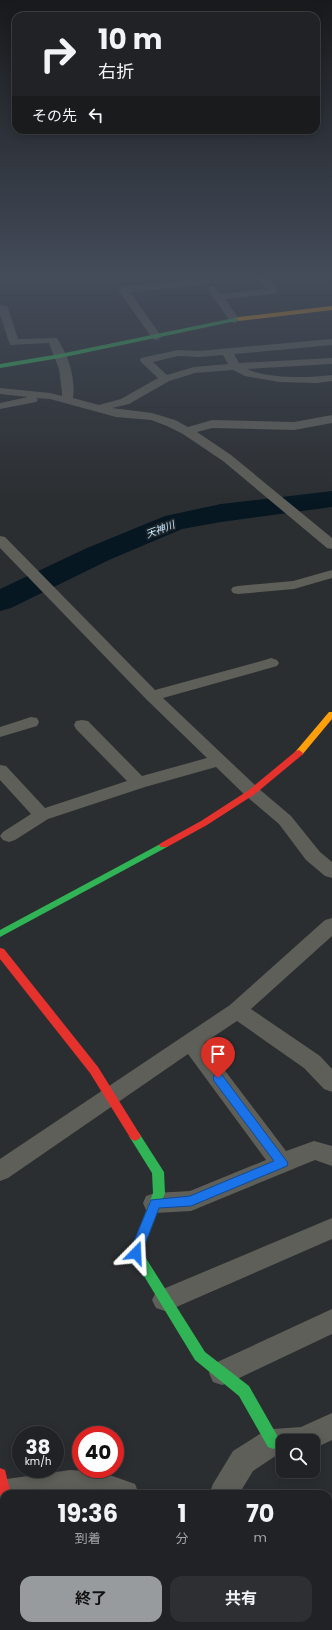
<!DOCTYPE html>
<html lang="ja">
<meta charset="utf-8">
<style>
body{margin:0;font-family:Poppins,"Noto Sans JP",sans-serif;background:#2d2f32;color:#f1f3f6;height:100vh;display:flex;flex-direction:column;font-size:15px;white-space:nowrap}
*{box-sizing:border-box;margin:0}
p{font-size:13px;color:#a2a4a7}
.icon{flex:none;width:22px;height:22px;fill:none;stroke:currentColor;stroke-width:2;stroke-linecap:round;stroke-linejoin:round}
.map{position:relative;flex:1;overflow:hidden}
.sheet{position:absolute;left:0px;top:1490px;width:332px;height:140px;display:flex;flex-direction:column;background:#202225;border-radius:12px 12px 0 0;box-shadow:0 2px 10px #0003,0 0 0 1px #3d3f42}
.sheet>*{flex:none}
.top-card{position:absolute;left:12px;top:12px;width:308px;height:122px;border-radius:12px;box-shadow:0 2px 10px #0003,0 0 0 1px #3d3f42;background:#202225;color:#f1f3f6;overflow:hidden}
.fabs{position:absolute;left:276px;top:1434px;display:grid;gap:8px}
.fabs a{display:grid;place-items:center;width:44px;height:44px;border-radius:8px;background:#202225;box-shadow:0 2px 10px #0003,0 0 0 1px #3d3f42;font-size:20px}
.speed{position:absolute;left:12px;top:1426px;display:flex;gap:8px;font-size:20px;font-weight:700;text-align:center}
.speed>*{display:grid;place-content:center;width:52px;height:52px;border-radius:50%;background:#202225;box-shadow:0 2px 10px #0003,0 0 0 1px #3d3f42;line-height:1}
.speed small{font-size:10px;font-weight:400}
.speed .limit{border:6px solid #d22;background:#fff;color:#111}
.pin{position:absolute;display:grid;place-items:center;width:34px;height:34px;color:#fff;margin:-41px -17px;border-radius:50% 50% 50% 0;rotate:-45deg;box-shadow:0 0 4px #0007}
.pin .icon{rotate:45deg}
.me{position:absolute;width:44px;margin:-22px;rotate:21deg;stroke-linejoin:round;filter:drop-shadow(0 0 3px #0008)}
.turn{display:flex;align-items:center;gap:14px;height:84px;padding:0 20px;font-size:18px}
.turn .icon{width:52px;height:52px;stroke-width:2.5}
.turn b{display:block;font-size:28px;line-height:34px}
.then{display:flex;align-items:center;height:38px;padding:0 20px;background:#0003;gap:8px;font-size:15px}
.eta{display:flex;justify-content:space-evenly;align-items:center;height:68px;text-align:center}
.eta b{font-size:24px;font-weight:700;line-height:28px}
.cta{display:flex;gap:8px;margin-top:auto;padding:8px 20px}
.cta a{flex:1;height:46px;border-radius:12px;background:#979b9e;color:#111;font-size:16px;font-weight:700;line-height:46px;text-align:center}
.cta a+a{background:#2d2f32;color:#f1f3f6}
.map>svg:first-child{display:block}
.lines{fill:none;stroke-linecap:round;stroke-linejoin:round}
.river{fill:#061722;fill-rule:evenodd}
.street{fill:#5e5f58;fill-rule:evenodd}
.fast{fill:#30b455;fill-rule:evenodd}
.slow{fill:#ff9f0a;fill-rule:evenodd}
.jam{fill:#e5322d;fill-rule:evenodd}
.route{fill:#1a73e8;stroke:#114b97}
.labels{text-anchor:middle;stroke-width:3.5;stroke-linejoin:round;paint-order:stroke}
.far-water-label{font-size:10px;font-style:italic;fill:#c4e8fd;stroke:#1e252a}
</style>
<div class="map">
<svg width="332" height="1630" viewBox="0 0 332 1630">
<rect width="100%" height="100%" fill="#2b2e31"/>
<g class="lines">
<path class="river" d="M 332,491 L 332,507 L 221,522 L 182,529 L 109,560 L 11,608 L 0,611 L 0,589 L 87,548 L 165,516 L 221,504 Z"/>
<path class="street" d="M 255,274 L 265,274 L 278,291 L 273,294 L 225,299 L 240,320 L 235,323 L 231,322 L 207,289 L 212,286 L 215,287 L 221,294 L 266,289 Z
M 206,279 L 209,280 L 211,282 L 209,284 L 130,292 L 162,337 L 157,340 L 153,339 L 118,290 L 123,287 Z
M 0,305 L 7,306 L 8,308 L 18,339 L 57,338 C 68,355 76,378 73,398 L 99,405 L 121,399 L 158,378 L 141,362 L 140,360 L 141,358 L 178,350 L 199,351 L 332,339 L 332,345 L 234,354 L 239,363 L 332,358 L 332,364 L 247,369 C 267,379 310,378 332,375 L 332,381 L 317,383 L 279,382 L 245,376 L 233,370 L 195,373 L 169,381 L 129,404 L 112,408 L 152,413 L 175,420 L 188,427 L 212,420 L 294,422 L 332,415 L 332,423 L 294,430 L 212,428 L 197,432 L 231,455 L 332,538 L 332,549 L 327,548 L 223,461 L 183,434 L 167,426 L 151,420 L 116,417 L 50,399 L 36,398 L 38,400 L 36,402 L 0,409 L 0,403 L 28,397 L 0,394 L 0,388 L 50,393 L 62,396 L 62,392 L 59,369 L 49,343 L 10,345 L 0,315 ZM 223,355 L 228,364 L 194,367 L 167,375 L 153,362 L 178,356 L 199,357 Z
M 0,536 L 5,537 L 155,690 L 265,660 L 271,658 L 277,660 L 279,663 L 277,666 L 163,698 L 258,788 L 291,816 L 320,852 L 332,862 L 332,878 L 325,876 L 306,860 L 279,824 L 246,796 L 216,767 L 145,787 L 48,819 L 15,840 L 9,842 L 3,840 L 0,836 L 3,832 L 31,814 L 0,780 L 0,765 L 6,766 L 45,808 L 127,781 L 76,729 L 74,725 L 76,721 L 82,720 L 88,721 L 142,776 L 207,758 L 146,699 L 0,548 Z
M 332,570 L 332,578 L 294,589 L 238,594 L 233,593 L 231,590 L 233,587 L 238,586 L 293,581 Z
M 31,717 L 37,718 L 39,722 L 37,726 L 0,737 L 0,727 Z
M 332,918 L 332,936 L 251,1009 L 320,1056 L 332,1069 L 332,1092 L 324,1089 L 304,1068 L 237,1021 L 204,1043 L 286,1151 L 314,1141 L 332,1146 L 332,1166 L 315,1160 L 191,1211 L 155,1213 L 146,1210 L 143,1203 L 146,1196 L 155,1193 L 190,1191 L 266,1160 L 188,1054 L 8,1178 L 0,1181 L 0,1159 L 230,1005 L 325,920 Z
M 332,1218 L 332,1239 L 174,1308 L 165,1311 L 156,1308 L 152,1300 L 156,1292 Z
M 332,1309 L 332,1334 L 231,1382 L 222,1385 L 213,1382 L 209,1373 L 213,1364 Z
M 332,1413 L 332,1440 L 313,1449 L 313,1441 L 283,1441 L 283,1454 L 277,1455 L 253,1471 L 239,1494 L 209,1494 L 213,1484 L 233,1451 L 263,1432 L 273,1429 L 301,1427 Z
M 70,1470 L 101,1472 L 135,1484 L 139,1494 L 4,1494 L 4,1508 L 0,1508 L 0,1480 Z
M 328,1598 L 332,1599 L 332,1629 L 323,1626 L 328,1626 Z"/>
<path class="fast" d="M 326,274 L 331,274 L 332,278 Z
M 239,317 L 241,318 L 241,320 L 60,358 L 0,368 L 0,364 L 60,354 Z
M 164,842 L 167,843 L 169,845 L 167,847 L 0,937 L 0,930 Z
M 135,1131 L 139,1133 L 164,1172 L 165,1193 L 142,1252 L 205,1352 L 249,1386 L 278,1437 L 280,1442 L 278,1447 L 273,1449 L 268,1447 L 239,1396 L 195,1360 L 130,1253 L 153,1193 L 152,1173 L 129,1136 L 131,1133 Z"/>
<path class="slow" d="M 332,306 L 332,310 L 239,321 L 236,319 L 239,317 Z
M 329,712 L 332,712 L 332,719 L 302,755 L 296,755 L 295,753 L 296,751 Z
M 37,1626 L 53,1626 L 54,1630 L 38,1630 Z"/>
<path class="jam" d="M 299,750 L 303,753 L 302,755 L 255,794 L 207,825 L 167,847 L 161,847 L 159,845 L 161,843 L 201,821 L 249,790 L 296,751 Z
M 0,948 L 4,949 L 98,1067 L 139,1133 L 141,1136 L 139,1139 L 135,1141 L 131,1139 L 90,1073 L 0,959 Z
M 0,1468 L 5,1470 L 11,1494 L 4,1494 L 4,1501 L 0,1499 Z"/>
</g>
<linearGradient id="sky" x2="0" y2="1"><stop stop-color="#18191b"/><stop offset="0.55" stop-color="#444c5a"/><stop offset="1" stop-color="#444c5a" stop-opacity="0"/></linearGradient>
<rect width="332" height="502" fill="url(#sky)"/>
<path class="route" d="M 218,1074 L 222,1075 L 288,1163 L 287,1166 L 191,1206 L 159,1208 L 140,1257 L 136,1259 L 131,1257 L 129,1253 L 151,1200 L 190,1196 L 274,1161 L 214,1081 L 213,1078 L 214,1075 Z"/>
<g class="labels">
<g class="far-water-label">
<text transform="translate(160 529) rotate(-21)" y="4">天神川</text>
</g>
</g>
</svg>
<div class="fabs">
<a><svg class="icon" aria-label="search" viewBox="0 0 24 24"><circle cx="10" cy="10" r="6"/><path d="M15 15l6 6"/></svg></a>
</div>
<div class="speed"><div>38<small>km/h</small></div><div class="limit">40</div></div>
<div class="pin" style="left:218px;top:1078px;background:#d93025"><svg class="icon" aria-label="arrive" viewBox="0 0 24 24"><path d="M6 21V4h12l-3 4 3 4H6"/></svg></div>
<svg class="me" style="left:136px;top:1253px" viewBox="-20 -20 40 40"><path d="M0-17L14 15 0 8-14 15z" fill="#1a73e8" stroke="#fff" stroke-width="4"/></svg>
<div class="top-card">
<div class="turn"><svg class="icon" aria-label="right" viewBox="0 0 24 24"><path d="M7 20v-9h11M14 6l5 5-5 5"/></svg><div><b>10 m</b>右折</div></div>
<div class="then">その先<svg class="icon" aria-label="left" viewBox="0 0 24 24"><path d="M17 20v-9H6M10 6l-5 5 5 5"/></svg></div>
</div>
<section class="sheet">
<div class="eta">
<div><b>19:36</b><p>到着</p></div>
<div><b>1</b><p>分</p></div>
<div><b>70</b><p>m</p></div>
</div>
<div class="cta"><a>終了</a><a>共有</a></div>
</section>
</div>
